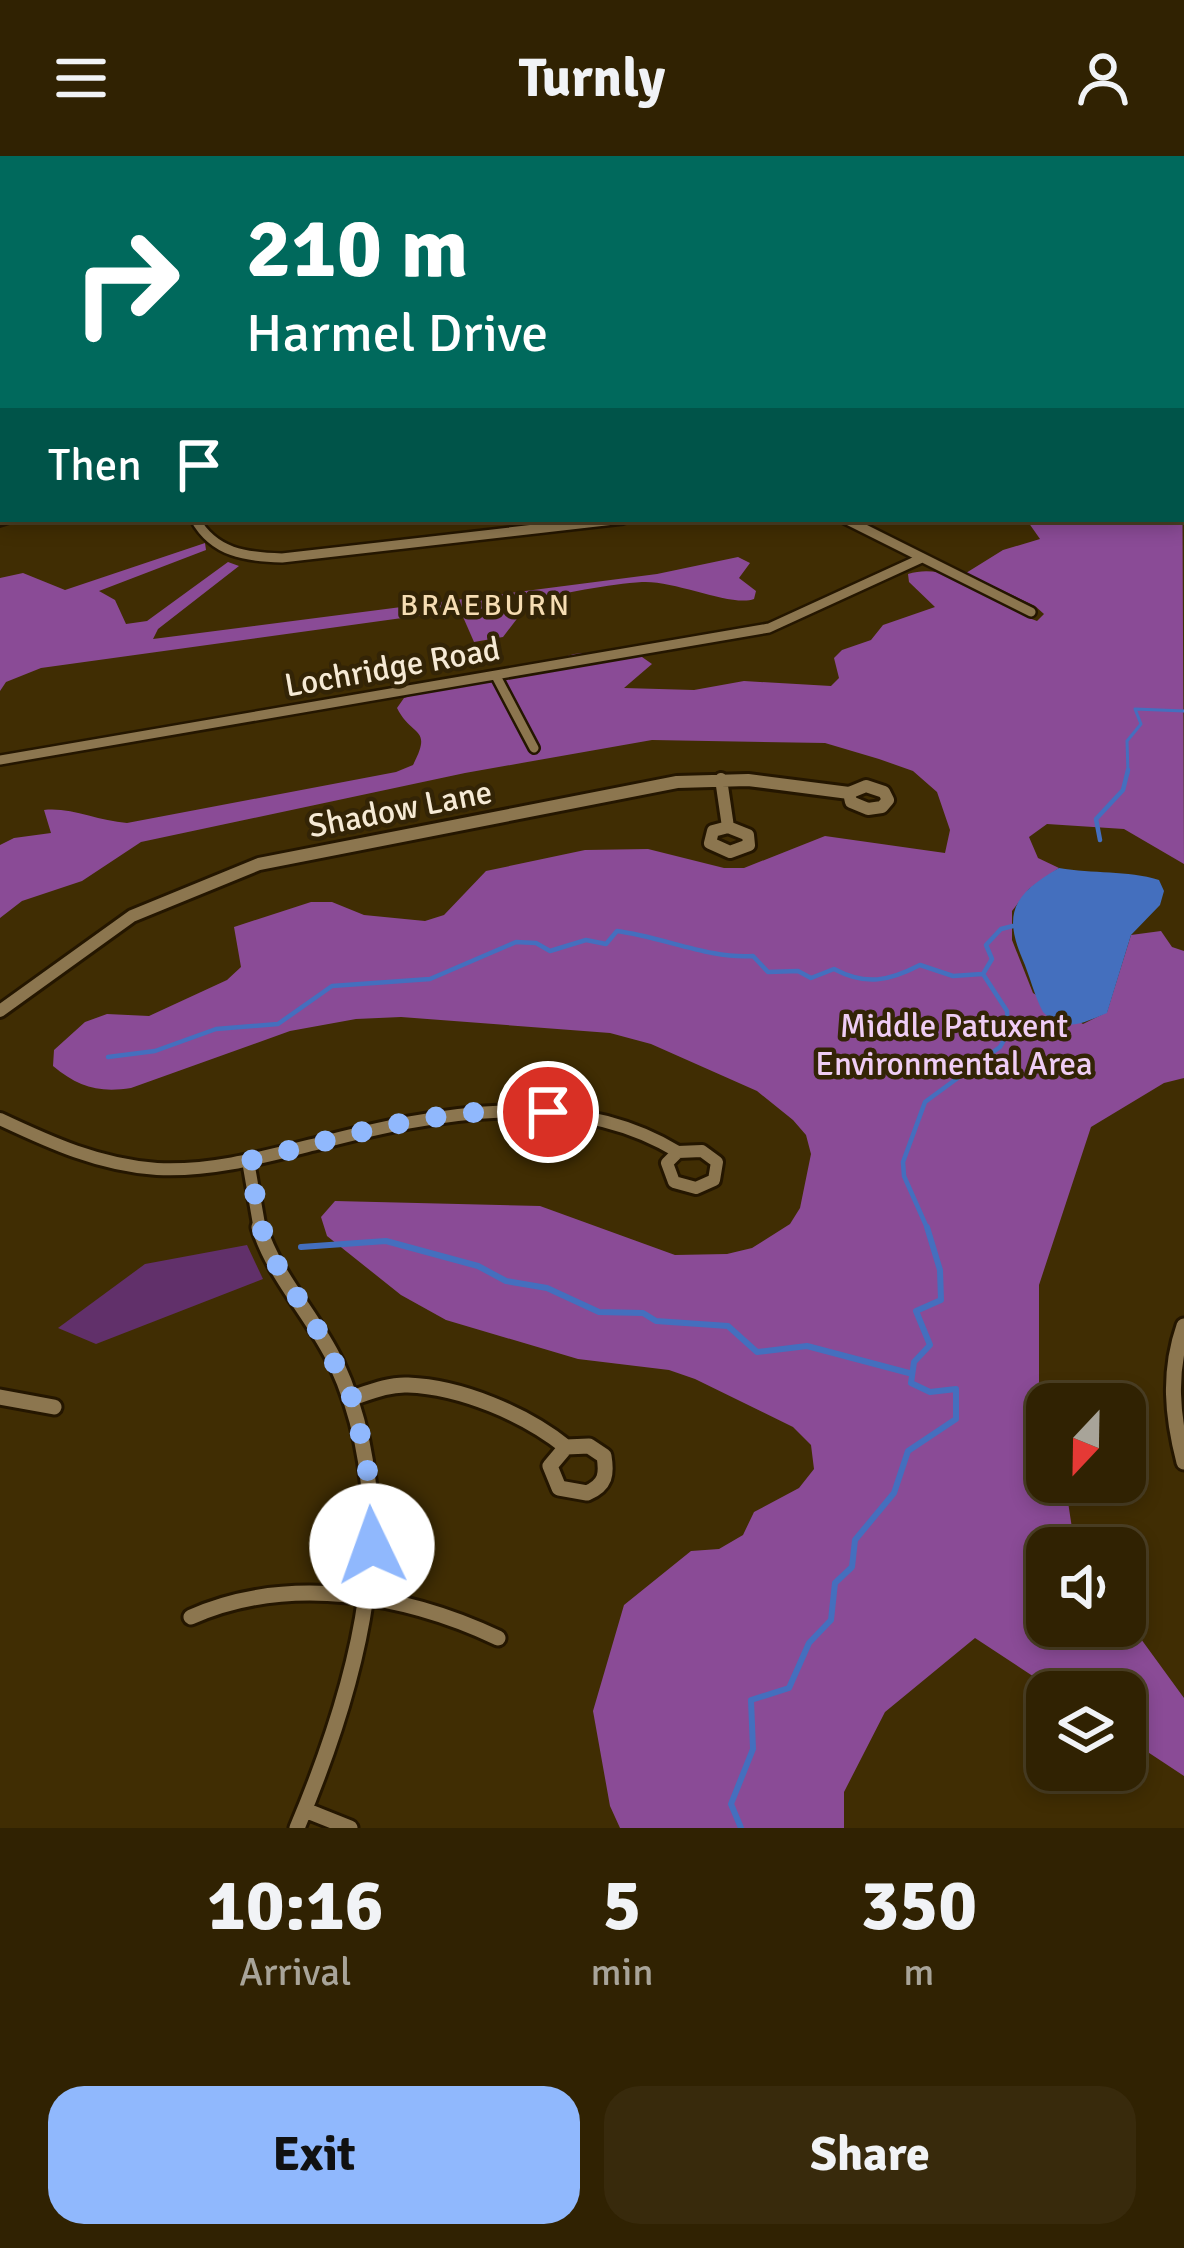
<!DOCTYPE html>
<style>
body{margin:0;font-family:Signika,sans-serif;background:#382a0c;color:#f1f3f6;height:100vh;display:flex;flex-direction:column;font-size:45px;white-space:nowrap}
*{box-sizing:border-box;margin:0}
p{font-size:39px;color:#a8a499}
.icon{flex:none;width:66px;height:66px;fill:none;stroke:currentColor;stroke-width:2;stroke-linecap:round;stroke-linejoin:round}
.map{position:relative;height:1672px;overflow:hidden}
.details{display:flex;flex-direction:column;background:#302202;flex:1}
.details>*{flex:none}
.banner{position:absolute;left:0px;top:0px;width:1185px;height:366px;box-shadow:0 6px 18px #0003,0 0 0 3px #4b3f24;background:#00695c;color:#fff;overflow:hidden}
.needle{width:78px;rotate:202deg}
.tools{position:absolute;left:1026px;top:1227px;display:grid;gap:24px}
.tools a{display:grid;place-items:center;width:120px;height:120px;border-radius:24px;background:#302202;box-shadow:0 6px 18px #0003,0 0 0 3px #4b3f24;font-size:60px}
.pin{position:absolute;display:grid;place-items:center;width:102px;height:102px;color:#fff;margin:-51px;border:6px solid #fff;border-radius:50%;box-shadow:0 3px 12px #0007}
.me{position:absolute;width:132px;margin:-66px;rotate:357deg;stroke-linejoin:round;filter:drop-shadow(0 0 9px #0008)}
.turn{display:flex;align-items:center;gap:42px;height:252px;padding:0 48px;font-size:54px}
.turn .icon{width:156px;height:156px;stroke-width:2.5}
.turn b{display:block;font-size:84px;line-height:102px}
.then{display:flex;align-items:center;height:114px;padding:0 48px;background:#0003;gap:24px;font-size:45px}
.eta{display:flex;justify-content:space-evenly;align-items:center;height:204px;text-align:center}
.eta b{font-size:72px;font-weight:700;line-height:84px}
.primary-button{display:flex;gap:24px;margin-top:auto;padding:24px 48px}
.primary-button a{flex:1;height:138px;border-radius:36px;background:#90b8fd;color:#111;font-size:48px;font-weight:700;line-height:138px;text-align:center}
.primary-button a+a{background:#382a0c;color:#f1f3f6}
header{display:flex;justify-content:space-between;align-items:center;height:156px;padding:0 48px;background:#302202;font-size:54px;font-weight:700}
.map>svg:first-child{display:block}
.green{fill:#61306a}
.forest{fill:#8a4b96}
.water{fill:#446fbe}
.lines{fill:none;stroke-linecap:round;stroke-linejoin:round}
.stream-far2{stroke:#446fbe;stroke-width:3}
.stream-far1{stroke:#446fbe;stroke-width:4.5}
.stream{stroke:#446fbe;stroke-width:6}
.river{fill:#446fbe;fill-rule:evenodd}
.minor-far3-casing{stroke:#241600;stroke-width:10}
.minor-far2-casing{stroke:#241600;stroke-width:14}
.minor-far1-casing{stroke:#241600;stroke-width:18}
.minor-casing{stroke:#241600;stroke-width:21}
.tertiary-casing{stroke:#241600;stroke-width:6}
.secondary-casing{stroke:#241600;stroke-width:6}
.minor-far3{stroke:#8c764f;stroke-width:8}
.minor-far2{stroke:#8c764f;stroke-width:9}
.minor-far1{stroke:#8c764f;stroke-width:12}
.minor{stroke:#8c764f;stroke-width:15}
.tertiary{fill:#8c764f;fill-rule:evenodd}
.secondary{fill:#9f6c51;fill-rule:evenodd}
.route{stroke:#90b8fd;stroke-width:21;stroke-dasharray:0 37.8}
.labels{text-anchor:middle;stroke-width:9;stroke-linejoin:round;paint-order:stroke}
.far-neighbourhood-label{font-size:30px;letter-spacing:3px;fill:#f6ddb3;stroke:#332406}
.street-label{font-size:33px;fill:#f6ead5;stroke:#332406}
.park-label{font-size:33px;fill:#efcdf5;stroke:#332406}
</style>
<header><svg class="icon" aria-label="menu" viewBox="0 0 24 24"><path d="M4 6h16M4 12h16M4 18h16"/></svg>Turnly<svg class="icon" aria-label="person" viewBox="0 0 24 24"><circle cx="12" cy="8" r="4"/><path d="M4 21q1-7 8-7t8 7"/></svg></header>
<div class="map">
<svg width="1184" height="1672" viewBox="0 0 1184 1672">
<rect width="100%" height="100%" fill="#402d03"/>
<path class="green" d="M 247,1089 L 263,1123 L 96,1188 L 58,1172 L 145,1108 Z"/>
<path class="forest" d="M 1182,253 L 1184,708 L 1124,673 L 1047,668 L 1029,681 L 1038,702 L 1059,712 L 1029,733 L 1012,755 L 1012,784 L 1033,837 L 1083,868 L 1107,856 L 1131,779 L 1161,775 L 1172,791 L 1184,795 L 1184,922 L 1164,927 L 1091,971 L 1039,1129 L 1039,1227 L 1047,1253 L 1047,1326 L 1065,1326 L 1075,1392 L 1047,1392 L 1047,1470 L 1125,1470 L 1125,1461 L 1184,1542 L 1184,1620 L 1125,1581 L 1125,1536 L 1057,1536 L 975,1482 L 885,1556 L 844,1636 L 844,1672 L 620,1672 L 610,1650 L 593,1555 L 624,1449 L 691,1395 L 719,1393 L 743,1379 L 754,1356 L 799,1332 L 814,1313 L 811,1289 L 793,1271 L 695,1223 L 669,1214 L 578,1203 L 446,1164 L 401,1139 L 327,1080 L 321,1061 L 335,1045 L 540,1050 L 675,1099 L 727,1098 L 752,1092 L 790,1068 L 800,1052 L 811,998 L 806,979 L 793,964 L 757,935 L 651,888 L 610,877 L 401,861 L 356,863 L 290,875 L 131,932 C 99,937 78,931 53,910 L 54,894 L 85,866 L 107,858 L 149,860 L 227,824 L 241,811 L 234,771 L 311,746 L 332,746 L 364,759 L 425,765 L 444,759 L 486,715 L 585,694 L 648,693 L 724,712 L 744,712 L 825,680 L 945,697 L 950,674 L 937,636 L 913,615 L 879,603 L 825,587 L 652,584 L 465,617 L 141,686 L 82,725 L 22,745 L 0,762 L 0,689 L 14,682 L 51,677 L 44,654 C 71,651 98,665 127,667 L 396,616 L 413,609 C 433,570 412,582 397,552 L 404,542 L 436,531 L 497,522 L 574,498 L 608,495 L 642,501 L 652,508 L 624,532 L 694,534 L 744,525 L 831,530 L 839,522 L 834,502 L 842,494 L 871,484 L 883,469 L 935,451 L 909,426 L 908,418 C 955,404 995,449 1037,465 L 1044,458 L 1035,450 L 966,417 L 1003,394 L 1040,383 L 1026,363 L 1182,363 Z
M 205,387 L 206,394 L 99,435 L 115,444 L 126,468 L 147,465 L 228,406 L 239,410 L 158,473 L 153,483 L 657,418 L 738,401 L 750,407 L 739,422 L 756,435 L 754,443 C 731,451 675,424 642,426 C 612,428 557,437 529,447 L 503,481 L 474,486 L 460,454 L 41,512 L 6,526 L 0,535 L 0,422 L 23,417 L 65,434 Z"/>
<path class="water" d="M 1059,712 C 1093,718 1127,714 1159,724 L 1164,735 L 1160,749 L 1131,779 L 1107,857 C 1083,867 1063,878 1043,856 C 1034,839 1030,820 1022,802 C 1002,755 1016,737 1059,712 Z"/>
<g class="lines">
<path class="stream-far2" d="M 164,3 L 176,0
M 1128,617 L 1127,585 L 1141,568 L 1135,553 L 1184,555"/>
<path class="stream-far1" d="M 1100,684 L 1096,663 L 1123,634 L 1128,614
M 108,901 L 155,895 L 216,873 L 278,868 L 332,830 L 430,823 L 516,786 L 536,787 L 550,795 L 586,784 L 606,788 L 617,775 C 663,781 709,803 753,800 L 768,816 L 798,815 L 811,822 L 834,813 C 866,830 889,825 920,809 L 953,820 L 982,818
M 928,1074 L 904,1020 L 903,1006 L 925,946 L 1000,891 L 1008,877 L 1007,855 L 983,818 L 992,803 L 986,789 L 1001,773 L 1013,770"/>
<path class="stream" d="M 301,1091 L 386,1085 L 478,1110 L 506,1125 L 547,1132 L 599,1156 L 643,1157 L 656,1165 L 728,1170 L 757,1196 L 807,1190 L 909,1217
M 741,1672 L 731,1648 L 753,1593 L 751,1544 L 789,1532 L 809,1487 L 831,1464 L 835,1427 L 852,1411 L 855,1384 L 894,1337 L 908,1295 L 956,1263 L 956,1233 L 930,1236 L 911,1227 L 914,1206 L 930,1189 L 916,1155 L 941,1144 L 940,1114 L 927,1071"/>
<path class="river" d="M 791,0 L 804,0 L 806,3 L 793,3 Z
M 1182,119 L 1184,119 L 1184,127 L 1182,127 Z"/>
<g class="minor-far3-casing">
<path id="minor-far3" d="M 892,0 L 900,3
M 954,3 L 965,0
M 1086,3 L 1093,0
M 1144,3 L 1151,0"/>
</g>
<g class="minor-far2-casing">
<path id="minor-far2" d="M 195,363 C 214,397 246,401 282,402 L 623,363
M 845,363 L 1031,456
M 496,520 L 534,592
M 0,604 L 769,472 L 922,402"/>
</g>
<g class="minor-far1-casing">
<path id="minor-far1" d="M 721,623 L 728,671
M 866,630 L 884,636 L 888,644 L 882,651 L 868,653 L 851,646 L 849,637 Z
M 728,671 L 748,679 L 749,689 L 730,696 L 710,687 L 713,675 Z
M 0,855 L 132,760 L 259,708 L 677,626 L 748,624 L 849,637
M 0,963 C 51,987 99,1009 157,1013 C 211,1016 268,1000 320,987 C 436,957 570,930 678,996
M 702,995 L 717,1006 L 714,1024 L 696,1032 L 674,1026 L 667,1007 L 678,996 Z
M 248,1005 L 260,1074"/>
</g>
<g class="minor-casing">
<path id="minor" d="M 259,1071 C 275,1122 314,1160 336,1207 C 406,1359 358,1527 297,1672
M 1184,1170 C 1168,1216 1172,1260 1184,1306
M 0,1241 L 54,1251
M 352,1242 C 370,1236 389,1228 408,1229 C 461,1231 525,1258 566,1291
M 589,1290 L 604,1300 C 607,1318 606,1329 587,1337 L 559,1332 L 550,1310 L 566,1291 Z
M 191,1461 C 288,1418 405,1438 498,1482
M 305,1654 L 350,1672"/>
</g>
<g class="tertiary-casing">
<path id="tertiary" d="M 769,0 L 778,0 L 782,3 L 773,3 Z"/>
</g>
<g class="secondary-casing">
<path id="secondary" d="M 1184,38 L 1184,44 L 1182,45 L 1182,39 Z
M 1182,60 L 1184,61 L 1184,68 L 1182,67 Z
M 0,361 L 19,363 L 0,369 Z"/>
</g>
<use href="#minor-far3" class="minor-far3"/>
<use href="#minor-far2" class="minor-far2"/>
<use href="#minor-far1" class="minor-far1"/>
<use href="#minor" class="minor"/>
<use href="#tertiary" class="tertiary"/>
<use href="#secondary" class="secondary"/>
</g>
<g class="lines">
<path class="route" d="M 372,1390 L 367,1307 L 352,1242 L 319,1176 L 266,1091 L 248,1005 C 348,980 444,948 548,956"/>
</g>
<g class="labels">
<g class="far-neighbourhood-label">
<text x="486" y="459">BRAEBURN</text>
</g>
<g class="street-label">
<text transform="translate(392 510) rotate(-10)" y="12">Lochridge Road</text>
<text transform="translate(400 652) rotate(-11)" y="12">Shadow Lane</text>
</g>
<g class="park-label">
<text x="954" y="881">Middle Patuxent<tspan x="954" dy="38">Environmental Area</tspan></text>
</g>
</g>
</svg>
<div class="tools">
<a><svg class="needle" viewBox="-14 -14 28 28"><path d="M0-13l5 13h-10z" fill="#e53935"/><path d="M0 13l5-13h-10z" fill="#a8a499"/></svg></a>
<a><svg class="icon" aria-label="sound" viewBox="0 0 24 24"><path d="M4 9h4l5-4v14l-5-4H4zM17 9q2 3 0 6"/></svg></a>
<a><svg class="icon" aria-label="layers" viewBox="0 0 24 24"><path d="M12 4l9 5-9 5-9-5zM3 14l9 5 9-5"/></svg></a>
</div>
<div class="pin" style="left:548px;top:956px;background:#d93025"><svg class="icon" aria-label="arrive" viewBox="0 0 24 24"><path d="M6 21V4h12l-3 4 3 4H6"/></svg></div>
<svg class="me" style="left:372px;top:1390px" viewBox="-20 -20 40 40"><circle r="19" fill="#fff"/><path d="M0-13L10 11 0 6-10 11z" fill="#90b8fd"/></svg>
<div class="banner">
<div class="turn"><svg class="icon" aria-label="right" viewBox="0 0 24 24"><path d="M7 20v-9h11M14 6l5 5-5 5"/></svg><div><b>210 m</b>Harmel Drive</div></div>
<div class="then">Then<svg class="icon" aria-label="arrive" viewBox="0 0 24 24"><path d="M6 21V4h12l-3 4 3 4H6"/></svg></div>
</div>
</div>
<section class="details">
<div class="eta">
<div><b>10:16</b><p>Arrival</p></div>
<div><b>5</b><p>min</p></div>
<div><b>350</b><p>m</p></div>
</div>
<div class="primary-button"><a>Exit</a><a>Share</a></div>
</section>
